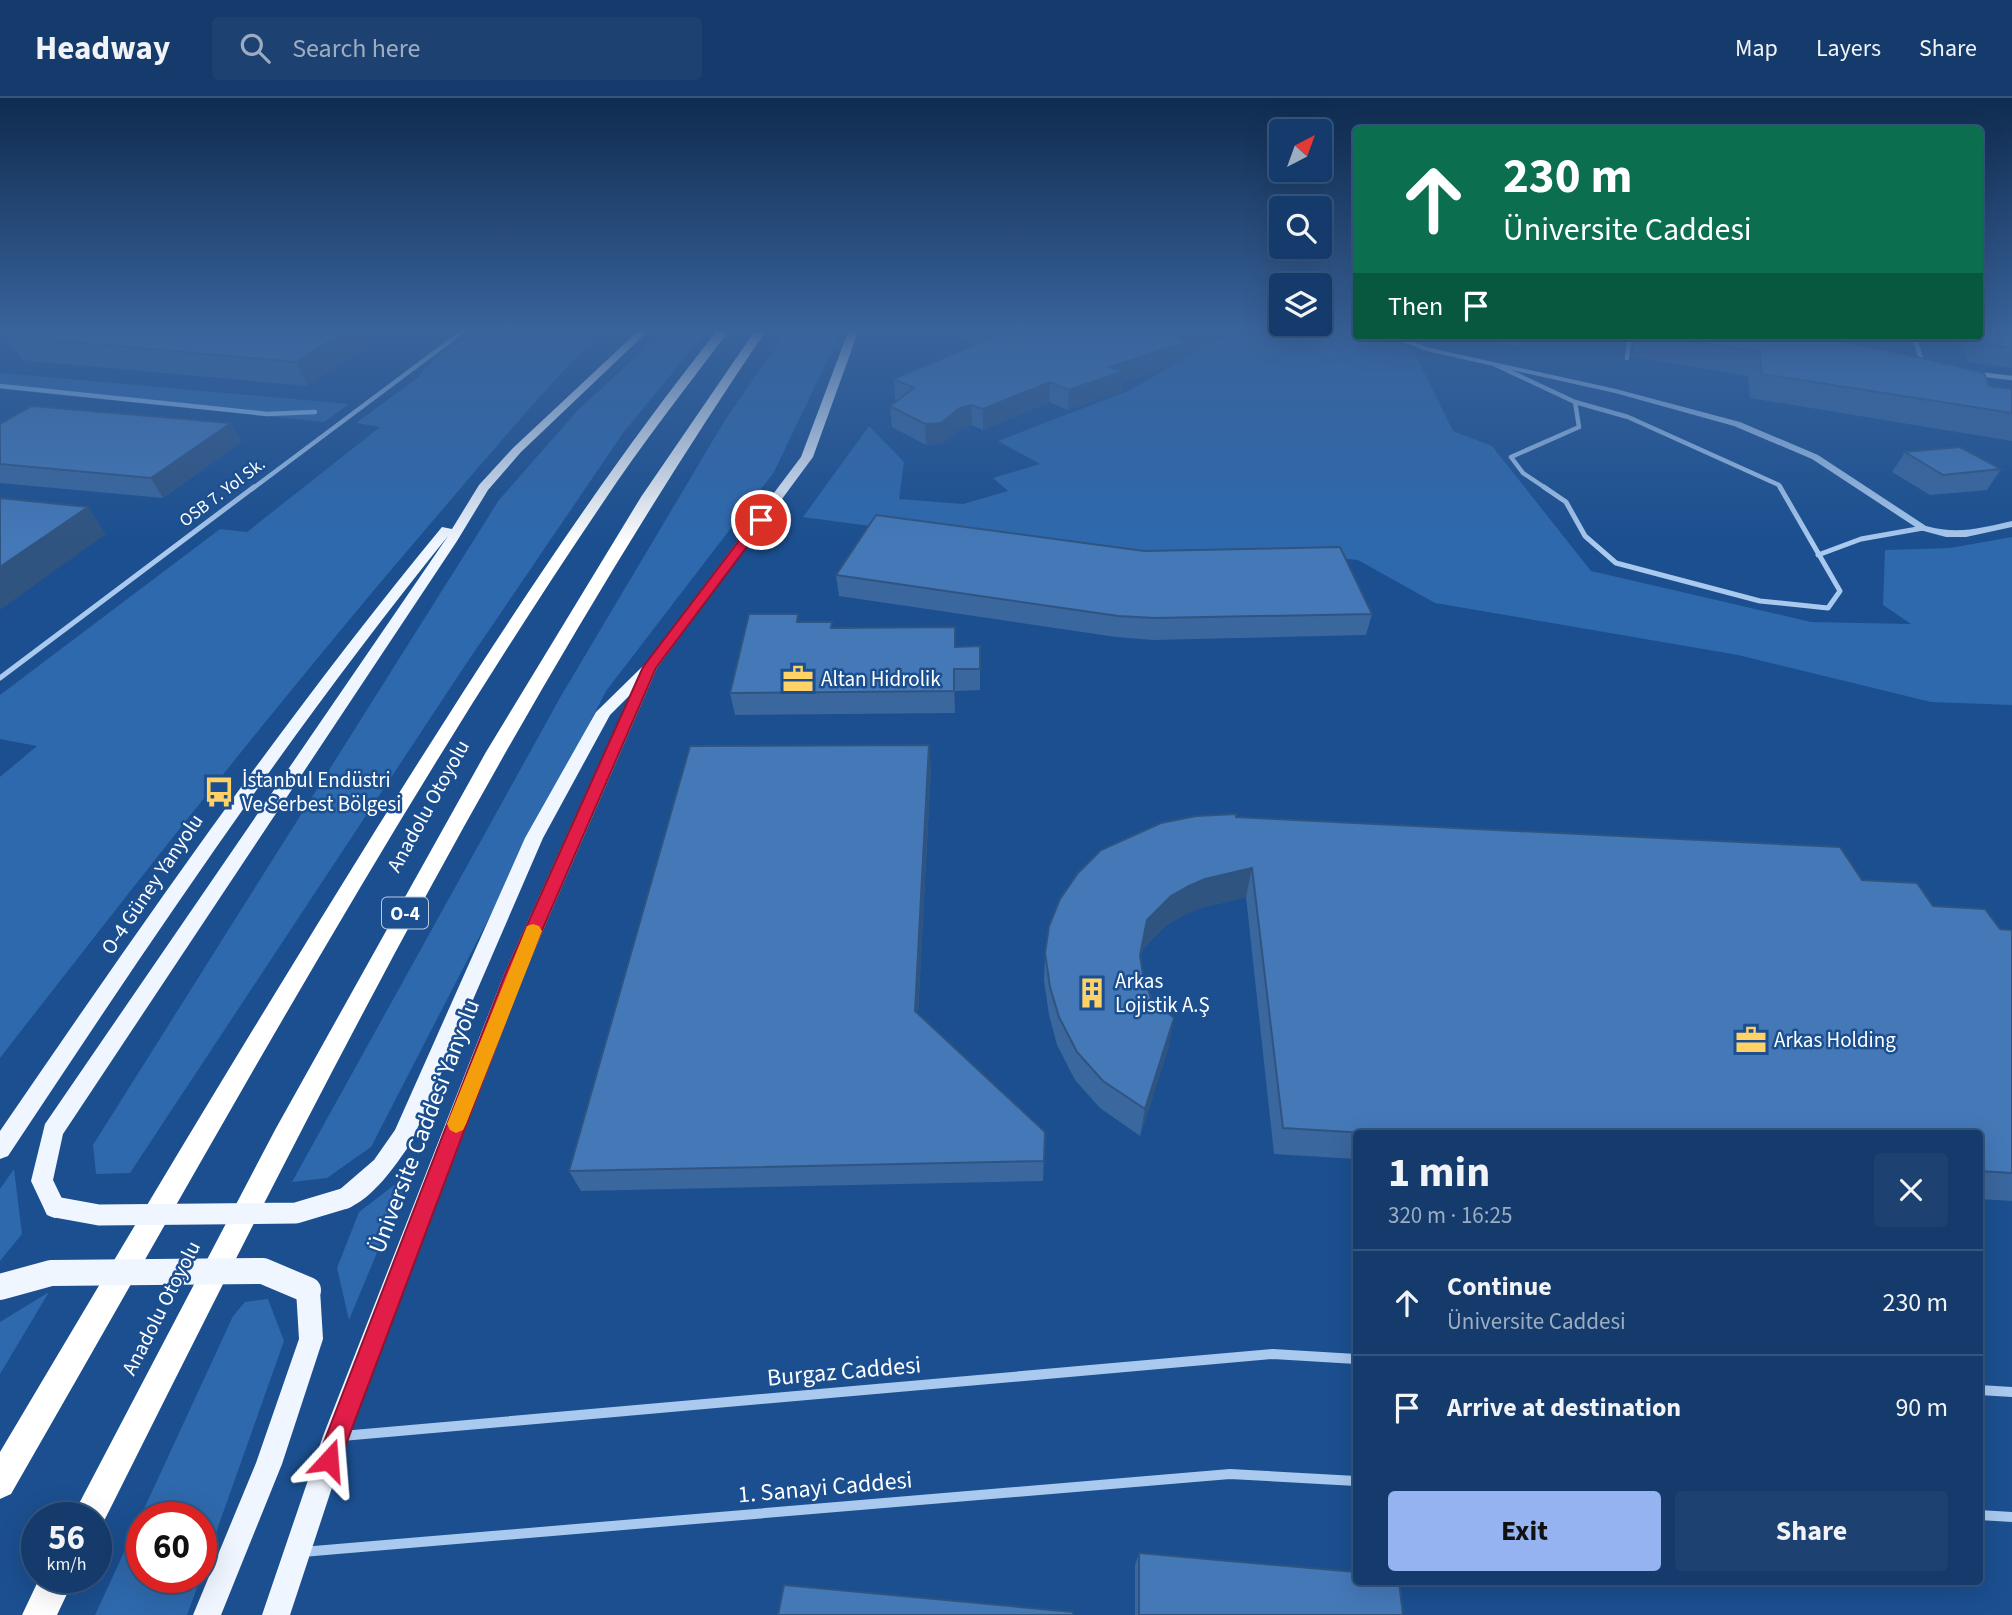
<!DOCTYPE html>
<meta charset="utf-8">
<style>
body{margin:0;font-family:"Source Sans 3",sans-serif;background:#1d4271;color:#f1f3f6;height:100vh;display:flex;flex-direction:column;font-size:26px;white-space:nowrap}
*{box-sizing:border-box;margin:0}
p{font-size:23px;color:#9dadc1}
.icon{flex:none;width:38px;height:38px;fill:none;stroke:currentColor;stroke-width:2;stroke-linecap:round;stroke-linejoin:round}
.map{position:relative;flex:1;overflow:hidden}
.details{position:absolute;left:1353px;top:1032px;width:630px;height:455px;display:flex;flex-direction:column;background:#143b6b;border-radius:7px;box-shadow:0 7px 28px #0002,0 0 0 2px #33557e}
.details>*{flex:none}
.hud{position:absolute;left:1353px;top:28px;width:630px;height:214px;border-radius:7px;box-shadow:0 7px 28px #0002,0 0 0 2px #33557e;background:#0b6e4f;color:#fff;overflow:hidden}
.needle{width:46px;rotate:41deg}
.buttons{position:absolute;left:1269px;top:21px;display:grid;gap:14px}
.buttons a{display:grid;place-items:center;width:63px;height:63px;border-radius:7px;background:#143b6b;box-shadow:0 7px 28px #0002,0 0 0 2px #33557e;font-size:35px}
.speed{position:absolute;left:21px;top:1404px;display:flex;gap:14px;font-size:35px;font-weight:700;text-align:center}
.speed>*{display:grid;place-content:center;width:91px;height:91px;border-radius:50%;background:#143b6b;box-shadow:0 7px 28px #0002,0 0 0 2px #33557e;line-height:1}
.speed small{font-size:18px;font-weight:400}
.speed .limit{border:10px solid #d22;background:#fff;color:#111}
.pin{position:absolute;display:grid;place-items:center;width:60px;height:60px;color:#fff;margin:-30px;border:4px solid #fff;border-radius:50%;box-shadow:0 2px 7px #0007}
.me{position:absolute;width:77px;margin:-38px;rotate:19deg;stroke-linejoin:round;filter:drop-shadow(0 0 5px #0008)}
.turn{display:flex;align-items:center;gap:24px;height:147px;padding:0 35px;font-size:32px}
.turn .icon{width:91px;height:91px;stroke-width:2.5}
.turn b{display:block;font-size:49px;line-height:60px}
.then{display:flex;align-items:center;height:66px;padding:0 35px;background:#0003;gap:14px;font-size:26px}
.round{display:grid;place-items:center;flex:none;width:74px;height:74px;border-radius:7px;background:#1d4271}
.head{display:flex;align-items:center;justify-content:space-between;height:119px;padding:0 35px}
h1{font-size:42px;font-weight:700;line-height:52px}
.action{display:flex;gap:14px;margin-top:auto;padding:14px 35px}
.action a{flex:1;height:80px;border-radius:7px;background:#95b2f1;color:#111;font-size:28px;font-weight:700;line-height:80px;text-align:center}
.action a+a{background:#1d4271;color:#f1f3f6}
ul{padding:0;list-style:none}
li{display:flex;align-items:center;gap:21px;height:105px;padding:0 35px;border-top:2px solid #33557e}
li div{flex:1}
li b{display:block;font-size:26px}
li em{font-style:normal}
header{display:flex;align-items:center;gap:42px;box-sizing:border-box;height:98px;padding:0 35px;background:#143b6b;border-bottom:2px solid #33557e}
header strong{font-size:33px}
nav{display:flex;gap:38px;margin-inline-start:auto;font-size:24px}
.search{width:490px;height:63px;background:#1d4271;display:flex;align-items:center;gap:18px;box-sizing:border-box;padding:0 24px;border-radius:7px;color:#9dadc1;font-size:26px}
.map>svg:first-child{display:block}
.green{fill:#2e69ad}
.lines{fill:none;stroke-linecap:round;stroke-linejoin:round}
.stream{stroke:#9cc4f0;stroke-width:4.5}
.minor-far2{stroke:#a9c9ee;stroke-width:4.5}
.minor-far1{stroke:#a9c9ee;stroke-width:5}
.minor{stroke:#a9c9ee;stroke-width:10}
.tertiary{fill:#a9c9ee;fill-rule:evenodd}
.primary{fill:#f0f6ff;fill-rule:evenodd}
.motorway{fill:#fff;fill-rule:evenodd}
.primary-bridge-far1{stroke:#f0f6ff;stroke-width:21}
.primary-bridge{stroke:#f0f6ff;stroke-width:26}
.wall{fill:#3a679d}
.shaded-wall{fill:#305480}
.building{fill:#4478b7;stroke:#305480;stroke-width:2}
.route{fill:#e11d48;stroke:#92132f;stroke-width:2}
.slow{fill:#f59e0b}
.labels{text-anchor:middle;stroke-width:5;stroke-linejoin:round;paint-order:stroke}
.far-street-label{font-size:18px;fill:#fff;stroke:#1b4f8f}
.shield{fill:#1b4f8f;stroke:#bbcadd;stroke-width:2}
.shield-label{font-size:19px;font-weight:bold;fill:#fff}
.poi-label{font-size:21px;fill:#fff;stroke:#1b4f8f;text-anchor:start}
.street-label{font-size:21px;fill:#fff;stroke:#1b4f8f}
.near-street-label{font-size:24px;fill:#fff;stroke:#1b4f8f}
</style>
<header>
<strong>Headway</strong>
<div class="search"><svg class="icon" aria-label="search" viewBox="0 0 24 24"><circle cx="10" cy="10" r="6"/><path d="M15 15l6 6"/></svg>Search here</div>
<nav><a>Map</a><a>Layers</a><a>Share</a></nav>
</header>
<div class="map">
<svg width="2012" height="1517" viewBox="0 0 2012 1517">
<rect width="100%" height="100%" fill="#1b4f8f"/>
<path class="green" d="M 499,234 L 600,234 C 539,297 482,365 425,432 C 278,604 139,781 0,960 L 0,679 L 37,648 L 0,641 L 0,597 L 220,431 L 247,434 L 380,329 L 356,325 L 419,279 C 426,264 461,241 477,237 C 486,234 491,239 499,234 Z
M 663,234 L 706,234 L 623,335 L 464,569 L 130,1075 L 96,1076 L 93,1047 L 499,402 L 577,313 Z
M 786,234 L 841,234 L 774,374 L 606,593 L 371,1049 L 327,1080 L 292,1084 L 561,598 L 725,322 Z
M 1253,234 L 1379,239 L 1412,250 L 1453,333 L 1492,348 L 1591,473 L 1811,524 L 1911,526 L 1883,507 L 1885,452 L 1950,450 L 2012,439 L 2012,607 L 1931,604 L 1738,557 L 1435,505 L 1358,462 L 1249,452 L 1207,460 L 1019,448 L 803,419 L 869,328 L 904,364 L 899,401 L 963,406 L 1008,393 L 993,380 L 1040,366 L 998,343 L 1128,293 L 1218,241 Z
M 0,274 L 2,275 L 349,306 L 324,324 L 0,291 Z
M 14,1071 L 22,1136 L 0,1163 L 0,1091 Z
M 410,1075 L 349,1222 L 337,1170 L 359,1114 Z
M 49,1194 L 0,1276 L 0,1224 Z
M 268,1201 L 284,1243 L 201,1477 L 201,1419 L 142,1419 L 142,1479 L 201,1479 L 187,1517 L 95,1517 L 233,1218 L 245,1204 Z"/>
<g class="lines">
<path class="stream" d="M 0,288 L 267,316 L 315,314"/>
<path class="minor-far2" d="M 1914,238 L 1923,267
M 1627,260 L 1630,238
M 1496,267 L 1575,304
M 1978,276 L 2012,280
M 1575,304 L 1628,319 L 1779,387 L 1781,391
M 252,391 L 462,234
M 1547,391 L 1523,375 L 1511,359 L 1579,329 L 1575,304"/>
<path class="minor-far1" d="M 1544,389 L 1566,404 L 1585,438 L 1616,465 L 1760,503 L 1828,510 L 1840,493 L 1780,389
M 1818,457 L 1861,441 L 1923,430
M 0,580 L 254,389"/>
<path class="minor" d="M 1979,1292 L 2012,1294
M 342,1338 L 1273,1256 L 1356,1261
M 1979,1417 L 2012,1419
M 302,1454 L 1230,1376 L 1356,1383"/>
<path class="tertiary" d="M 1387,238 L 1396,238 L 1430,250 L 1616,291 L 1740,324 L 1818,357 L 1926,428 C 1959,437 1980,430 2012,423 L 2012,429 L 1966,439 L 1946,439 L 1920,432 L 1812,361 L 1734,328 L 1615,295 L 1426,253 Z"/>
<path class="primary" d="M 637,234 L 647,234 L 521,354 L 488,392 L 457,443 L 63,1036 L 53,1082 L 66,1109 L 63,1117 L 55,1120 L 47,1117 L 31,1083 L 45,1026 L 448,438 C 288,636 148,847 8,1058 L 0,1061 L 0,1033 C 141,827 283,622 442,429 L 452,431 L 479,387 L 513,350 Z
M 848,234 L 858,234 L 813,359 L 657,570 L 525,874 L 349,1338 L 290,1517 L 262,1517 L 323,1338 L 505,874 L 630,597 L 610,617 L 543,740 L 411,1045 C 394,1069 374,1100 346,1111 L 338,1107 L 335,1100 L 338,1093 L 374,1062 L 395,1032 L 525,740 L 596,614 L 645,566 L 801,359 Z
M 308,1180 L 317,1184 L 320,1192 L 323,1241 L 282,1366 L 221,1517 L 193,1517 L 256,1365 L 299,1241 L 296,1192 L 299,1184 Z"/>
<path class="motorway" d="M 716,234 L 728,234 C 685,291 641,347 602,406 C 387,724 203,1063 11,1396 L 0,1401 L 0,1354 C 124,1145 248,937 377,730 C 484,560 591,391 716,234 Z
M 754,234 L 765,234 C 509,613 304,1023 100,1431 L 96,1432 L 96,1419 L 72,1419 L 275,1032 L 486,654 L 641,399 Z
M 40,1479 L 75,1479 L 57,1517 L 22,1517 Z"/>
<path class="primary-bridge-far1" d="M 55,1109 L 99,1117 L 296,1115 L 346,1100"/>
<path class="primary-bridge" d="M 0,1189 L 51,1175 L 263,1173 L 308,1192"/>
</g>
<path class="wall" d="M 9,234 L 381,234 L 383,237 L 307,288 L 22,262 L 7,238 L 12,236 L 10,235 Z
M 953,234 L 1208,234 L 1206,248 L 1185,255 L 1184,263 L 1123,284 L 1122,293 L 1068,312 L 1049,304 L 983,332 L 972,327 L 960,331 L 942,345 L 926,347 L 892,329 L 890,308 L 898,302 L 895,301 L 894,281 L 975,246 Z
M 2012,234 L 2012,270 L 1969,264 L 1958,238 L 1979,238 Z
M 1471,238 L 1524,238 L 1519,249 L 1471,240 Z
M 1636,238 L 1807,238 L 1989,288 L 2012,291 L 2012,343 L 1750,300 L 1748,278 L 1632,259 L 1634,244 Z
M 231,325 L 241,344 L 163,400 L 0,385 L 0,326 Z
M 1905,354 L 2001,371 L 1987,392 L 1930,397 L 1892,374 Z
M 836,477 L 1372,516 L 1366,537 L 1153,542 L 1116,539 L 839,498 Z
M 800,524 L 833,530 L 955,529 L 956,549 L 980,548 L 980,592 L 955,593 L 955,615 L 735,617 L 730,595 Z
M 931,669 L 918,915 L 1045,1034 L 1043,1083 L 581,1093 L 569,1073 Z
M 1236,719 L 1862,782 L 1933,808 L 2000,831 L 2012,832 L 2012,1103 L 1979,1101 L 1979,1036 L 1356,1036 L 1356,1061 L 1274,1056 L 1246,799 L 1200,810 L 1184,817 L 1166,827 L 1143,851 L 1140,862 L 1143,877 L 1169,948 L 1140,1038 L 1100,1010 L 1075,982 L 1057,947 L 1049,917 L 1044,883 L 1045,855 Z
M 1139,1455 L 1403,1517 L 1135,1517 L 1135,1467 Z"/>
<path class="shaded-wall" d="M 343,234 L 381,234 L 383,237 L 307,288 L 296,264 Z
M 1187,234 L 1208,234 L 1206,248 L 1185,255 L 1184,263 L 1123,284 L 1122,293 L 1068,312 L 1069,292 L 1109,269 Z
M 1050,284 L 1049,304 L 983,332 L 983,311 Z
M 971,307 L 972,327 L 960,331 L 942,345 L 926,347 L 925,326 L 960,310 Z
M 231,325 L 241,344 L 163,400 L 151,380 Z
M 88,409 L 106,436 L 0,512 L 0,469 Z
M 954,571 L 955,593 L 955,615 L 954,593 Z
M 929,647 L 931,669 L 917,934 L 915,913 Z
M 1252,770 L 1246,799 L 1200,810 L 1184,817 L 1166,827 L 1143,851 L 1136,885 L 1140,857 L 1147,822 L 1171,798 L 1189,788 L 1205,781 Z
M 1174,920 L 1169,948 L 1140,1038 L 1145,1011 Z"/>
<path class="building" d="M 16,234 L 343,234 L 296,264 L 7,238 Z
M 987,234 L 1194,234 L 1176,239 L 1187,244 L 1109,269 L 1124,273 L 1069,292 L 1050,284 L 983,311 L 971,307 L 960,310 L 941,325 L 925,326 L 890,308 L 914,290 L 894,281 L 995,238 Z
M 1979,234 L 2012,234 L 2012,250 L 1980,245 L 1977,238 L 1979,238 Z
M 1657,238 L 1807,238 L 1887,252 L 1984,275 L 1989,288 L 2012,291 L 2012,315 L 1762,276 L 1760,254 Z
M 32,308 L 231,325 L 151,380 L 0,366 L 0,326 Z
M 1960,349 L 2001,371 L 1943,377 L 1905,354 Z
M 0,400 L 88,409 L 0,469 Z
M 876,417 L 1144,453 L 1340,449 L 1372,516 L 1155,520 L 1118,518 L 836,477 Z
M 749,516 L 798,516 L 797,524 L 832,524 L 831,530 L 955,529 L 955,549 L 980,548 L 980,571 L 954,571 L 954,593 L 730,595 Z
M 929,647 L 915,913 L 1045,1034 L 1044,1063 L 569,1073 L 690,648 Z
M 1236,716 L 1236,719 L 1840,749 L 1862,782 L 1917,785 L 1933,808 L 1985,811 L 2000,831 L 2012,832 L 2012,1075 L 1979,1073 L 1979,1036 L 1382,1036 L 1283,1030 L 1252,770 L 1205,781 L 1189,788 L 1171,798 L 1147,822 L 1140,857 L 1143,877 L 1151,900 L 1174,920 L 1145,1011 L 1103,983 L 1077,954 L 1059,919 L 1050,889 L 1045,855 L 1049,828 L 1060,801 L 1078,775 L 1101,752 L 1161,725 L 1196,718 Z
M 1139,1455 L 1356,1474 L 1356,1484 L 1399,1484 L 1403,1517 L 1139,1517 Z
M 784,1487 L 1073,1514 L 1073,1517 L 778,1517 Z"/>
<linearGradient id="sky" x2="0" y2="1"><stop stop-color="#0f2b4f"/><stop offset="0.52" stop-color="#39639b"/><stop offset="1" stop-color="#39639b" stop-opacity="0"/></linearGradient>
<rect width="2012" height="446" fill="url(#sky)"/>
<path class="route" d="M 757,419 L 767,422 L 656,570 L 524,874 L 337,1370 L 329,1374 L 320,1370 L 317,1362 L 506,874 L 643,569 Z"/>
<path class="slow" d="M 533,826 L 539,828 L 542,833 L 466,1026 L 463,1032 L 456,1035 L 450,1032 L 447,1026 L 525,833 L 527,828 Z"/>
<defs>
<g id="office-bare" transform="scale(2.415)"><path d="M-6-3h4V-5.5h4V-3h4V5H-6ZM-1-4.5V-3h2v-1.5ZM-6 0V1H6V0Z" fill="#ffd166" stroke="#1b4f8f" stroke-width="2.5" paint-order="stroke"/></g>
<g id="bus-bare" transform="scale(2.415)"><path d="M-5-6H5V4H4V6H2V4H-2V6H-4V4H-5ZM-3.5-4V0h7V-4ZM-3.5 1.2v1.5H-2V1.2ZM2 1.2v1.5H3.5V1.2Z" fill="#ffd166" stroke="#1b4f8f" stroke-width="2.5" paint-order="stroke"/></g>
<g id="building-bare" transform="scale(2.415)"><path d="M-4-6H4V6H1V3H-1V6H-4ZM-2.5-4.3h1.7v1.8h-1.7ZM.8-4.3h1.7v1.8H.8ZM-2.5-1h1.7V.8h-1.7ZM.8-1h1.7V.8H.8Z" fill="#ffd166" stroke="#1b4f8f" stroke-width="2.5" paint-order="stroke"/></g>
</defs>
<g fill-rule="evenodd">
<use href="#office-bare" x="798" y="581"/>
<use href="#bus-bare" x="219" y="694"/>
<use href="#building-bare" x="1092" y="895"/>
<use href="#office-bare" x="1751" y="942"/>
</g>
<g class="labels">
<g class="far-street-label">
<text transform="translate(222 394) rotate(-37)" y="6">OSB 7. Yol Sk.</text>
</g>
<rect class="shield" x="382" y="799.5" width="46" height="31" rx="5"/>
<g class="shield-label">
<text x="405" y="822">O-4</text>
</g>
<g class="poi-label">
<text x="821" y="588">Altan Hidrolik</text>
<text x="242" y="689">İstanbul Endüstri<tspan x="242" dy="24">Ve Serbest Bölgesi</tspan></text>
<text x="1115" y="890">Arkas<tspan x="1115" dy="24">Lojistik A.Ş</tspan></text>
<text x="1774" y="949">Arkas Holding</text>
</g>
<g class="street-label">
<text transform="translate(428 708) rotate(-61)" y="7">Anadolu Otoyolu</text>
<text transform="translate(152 786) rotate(-56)" y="7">O-4 Güney Yanyolu</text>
<text transform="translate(161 1210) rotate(-63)" y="7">Anadolu Otoyolu</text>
</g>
<g class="near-street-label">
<text transform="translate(424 1028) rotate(-69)" y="8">Üniversite Caddesi Yanyolu</text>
<text transform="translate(844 1273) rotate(-5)" y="8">Burgaz Caddesi</text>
<text transform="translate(825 1389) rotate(-5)" y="8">1. Sanayi Caddesi</text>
</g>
</g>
</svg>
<div class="buttons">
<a><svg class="needle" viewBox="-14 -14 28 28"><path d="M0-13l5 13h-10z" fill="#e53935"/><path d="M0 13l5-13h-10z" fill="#9dadc1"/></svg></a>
<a><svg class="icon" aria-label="search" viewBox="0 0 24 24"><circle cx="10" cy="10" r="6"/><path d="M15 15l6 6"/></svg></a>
<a><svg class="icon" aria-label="layers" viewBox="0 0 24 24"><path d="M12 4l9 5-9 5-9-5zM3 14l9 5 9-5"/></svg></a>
</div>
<div class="speed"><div>56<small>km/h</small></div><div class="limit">60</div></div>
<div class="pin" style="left:761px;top:422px;background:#d93025"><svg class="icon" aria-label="arrive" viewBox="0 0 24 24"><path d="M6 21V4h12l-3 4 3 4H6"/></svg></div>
<svg class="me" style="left:329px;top:1362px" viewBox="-20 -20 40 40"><path d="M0-17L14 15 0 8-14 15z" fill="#e11d48" stroke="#fff" stroke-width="4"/></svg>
<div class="hud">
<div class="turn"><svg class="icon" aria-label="ahead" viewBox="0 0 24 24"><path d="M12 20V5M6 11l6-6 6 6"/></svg><div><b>230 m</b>Üniversite Caddesi</div></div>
<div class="then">Then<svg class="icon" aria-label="arrive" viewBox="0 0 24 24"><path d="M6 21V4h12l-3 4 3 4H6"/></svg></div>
</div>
<section class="details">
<div class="head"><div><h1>1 min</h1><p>320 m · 16:25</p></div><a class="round"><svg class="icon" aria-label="close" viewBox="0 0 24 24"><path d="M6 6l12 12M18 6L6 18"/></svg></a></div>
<ul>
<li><svg class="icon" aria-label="ahead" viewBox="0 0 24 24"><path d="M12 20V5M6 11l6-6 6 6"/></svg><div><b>Continue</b><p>Üniversite Caddesi</p></div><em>230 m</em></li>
<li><svg class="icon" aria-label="arrive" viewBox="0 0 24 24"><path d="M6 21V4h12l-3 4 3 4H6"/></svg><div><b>Arrive at destination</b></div><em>90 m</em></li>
</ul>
<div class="action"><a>Exit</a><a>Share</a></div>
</section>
</div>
